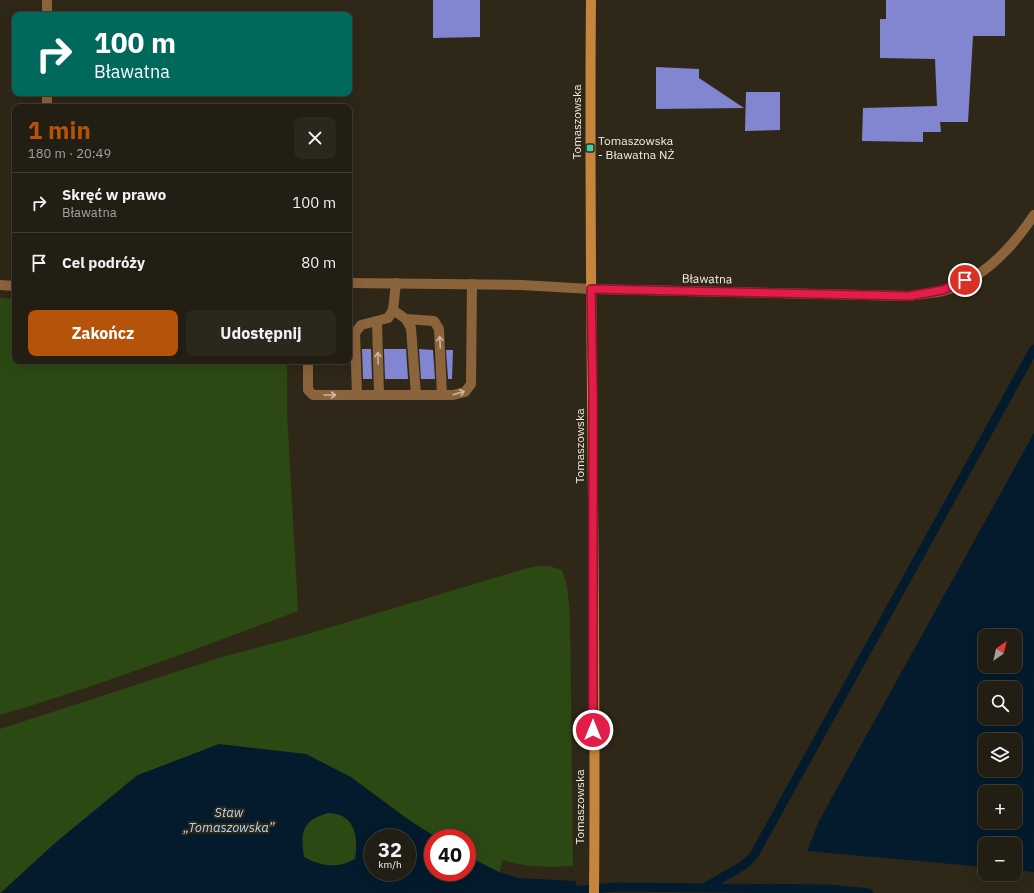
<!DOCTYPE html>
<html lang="pl">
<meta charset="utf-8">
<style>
body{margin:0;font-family:"IBM Plex Sans",sans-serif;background:#2b271c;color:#f1f3f6;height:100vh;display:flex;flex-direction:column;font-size:15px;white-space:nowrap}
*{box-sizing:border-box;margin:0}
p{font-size:13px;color:#a3a2a0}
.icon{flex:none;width:22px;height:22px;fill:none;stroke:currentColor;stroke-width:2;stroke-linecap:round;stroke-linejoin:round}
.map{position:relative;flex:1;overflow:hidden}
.panel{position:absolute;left:12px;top:104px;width:340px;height:260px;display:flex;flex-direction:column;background:#231e13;border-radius:8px;box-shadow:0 4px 16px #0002,0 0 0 1px #403c33}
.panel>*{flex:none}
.top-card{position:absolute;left:12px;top:12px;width:340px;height:84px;border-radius:8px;box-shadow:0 4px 16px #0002,0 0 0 1px #403c33;background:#00695c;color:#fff;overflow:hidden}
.needle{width:26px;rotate:34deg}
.controls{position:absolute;left:978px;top:629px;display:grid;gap:8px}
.controls a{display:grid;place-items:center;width:44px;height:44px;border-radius:8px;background:#231e13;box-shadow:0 4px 16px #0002,0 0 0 1px #403c33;font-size:20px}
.speed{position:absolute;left:364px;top:829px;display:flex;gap:8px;font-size:20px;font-weight:700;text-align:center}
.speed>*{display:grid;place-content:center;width:52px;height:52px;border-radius:50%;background:#231e13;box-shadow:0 4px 16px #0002,0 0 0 1px #403c33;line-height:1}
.speed small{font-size:10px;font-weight:400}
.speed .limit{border:6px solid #d22;background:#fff;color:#111}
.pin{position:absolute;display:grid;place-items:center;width:34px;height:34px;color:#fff;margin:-17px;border:2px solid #fff;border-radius:50%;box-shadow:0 1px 4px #0007}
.me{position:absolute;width:44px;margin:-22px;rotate:0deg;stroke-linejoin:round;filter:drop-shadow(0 0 3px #0008)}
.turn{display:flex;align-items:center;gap:14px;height:84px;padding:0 16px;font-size:18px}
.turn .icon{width:52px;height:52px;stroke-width:2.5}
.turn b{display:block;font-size:28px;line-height:34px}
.round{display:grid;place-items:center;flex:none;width:42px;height:42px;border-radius:8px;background:#2b271c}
.overview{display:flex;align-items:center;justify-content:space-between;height:68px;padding:0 16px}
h1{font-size:24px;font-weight:700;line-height:30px;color:#b45309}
.primary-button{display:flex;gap:8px;margin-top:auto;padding:8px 16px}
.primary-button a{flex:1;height:46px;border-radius:8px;background:#b45309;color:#fff;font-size:16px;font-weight:700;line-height:46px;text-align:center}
.primary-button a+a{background:#2b271c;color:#f1f3f6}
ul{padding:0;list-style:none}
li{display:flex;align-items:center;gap:12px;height:60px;padding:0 16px;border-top:1px solid #403c33}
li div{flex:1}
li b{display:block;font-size:15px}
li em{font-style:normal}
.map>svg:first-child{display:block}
.green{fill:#2c4913}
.water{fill:#031b2c;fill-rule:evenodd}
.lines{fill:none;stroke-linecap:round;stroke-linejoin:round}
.stream{stroke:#031b2c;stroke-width:9}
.building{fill:#8286d1}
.lane{stroke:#8c643b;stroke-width:10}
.street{stroke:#8c643b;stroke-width:10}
.secondary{stroke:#c5853e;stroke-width:10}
.oneway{stroke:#cab7a2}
.route-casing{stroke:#92132f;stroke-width:10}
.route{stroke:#e11d48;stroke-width:7}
.poi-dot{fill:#36d4a7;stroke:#2f2819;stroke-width:1.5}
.labels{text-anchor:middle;stroke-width:4;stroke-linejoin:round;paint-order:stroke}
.street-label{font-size:12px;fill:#f4efe6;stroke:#2f2819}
.poi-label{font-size:12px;fill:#f4efe6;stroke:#2f2819;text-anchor:start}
.water-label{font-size:13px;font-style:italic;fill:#b0d6f3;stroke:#2f2819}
</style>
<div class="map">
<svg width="1034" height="893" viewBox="0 0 1034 893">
<rect width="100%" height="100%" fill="#2f2819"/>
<path class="green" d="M 0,298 L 15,299 L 15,361 L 287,361 L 287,413 L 298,611 C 199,648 101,685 0,715 Z
M 538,566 L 549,566 L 562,570 L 567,587 L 570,616 L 573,866 C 549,867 526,868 503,860 L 499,872 L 467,856 L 467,838 L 437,838 L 409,820 L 137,775 L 54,844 L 0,893 L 0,729 L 222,657 L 301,636 L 524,569 Z
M 328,813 C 355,813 359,837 355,859 C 337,869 322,866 304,857 C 300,833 302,820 328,813 Z"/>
<path class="water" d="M 1034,433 L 1034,872 L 1015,870 L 1015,844 L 985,844 L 985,867 L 807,851 L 819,821 ZM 985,636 L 1015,636 L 1015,666 L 985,666 ZM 985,688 L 1015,688 L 1015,718 L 985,718 ZM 985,740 L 1015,740 L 1015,770 L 985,770 ZM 985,792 L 1015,792 L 1015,822 L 985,822 Z
M 219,744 L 306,754 L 351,777 L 409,820 L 437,838 L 433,838 L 433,872 L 467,872 L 467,856 L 499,872 L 518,878 L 576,881 L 575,893 L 1,893 L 54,844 L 138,775 ZM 328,813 C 355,813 359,837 355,859 C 337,869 321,867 304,857 C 300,833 302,820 328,813 ZM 373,838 L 407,838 L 407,872 L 373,872 Z"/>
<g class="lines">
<path class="stream" d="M 704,888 L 744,865 L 754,855 L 1034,349
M 546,893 L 617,887 L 830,889 L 869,893"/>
</g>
<path class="building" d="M 433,0 L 480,0 L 480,37 L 433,38 Z
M 886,0 L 1005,0 L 1005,36 L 973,36 L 968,122 L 940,122 L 941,132 L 923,132 L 923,142 L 862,141 L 863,108 L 937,106 L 935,59 L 880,58 L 880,19 L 886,19 Z
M 656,67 L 699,69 L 699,78 L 744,108 L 656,109 Z
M 746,92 L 780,92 L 780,130 L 745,131 Z
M 362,349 L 371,349 L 372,379 L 363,379 Z
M 384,349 L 406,349 L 408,379 L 385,379 Z
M 419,349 L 433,350 L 435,379 L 421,379 Z
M 446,350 L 453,350 L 452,379 L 448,379 Z"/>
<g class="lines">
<path class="lane" d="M 393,310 L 406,319 L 411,328 L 416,395
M 406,319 L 434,321 L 439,329 L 442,395
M 377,321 L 379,395
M 308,361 L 308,390 L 313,395 L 453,395 L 465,392 L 471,384 L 472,284
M 357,395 L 355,333 L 361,325 L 388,318 L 393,310 L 396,283"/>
<path class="street" d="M 47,0 L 47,15
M 47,93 L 47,107
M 349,283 L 521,285 L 591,289 L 909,296 C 920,294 932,293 943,291 C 982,280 1012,248 1034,215
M 0,285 L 15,286"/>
<path class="secondary" d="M 591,0 C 588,298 597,595 594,893"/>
</g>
<defs><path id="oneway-shaft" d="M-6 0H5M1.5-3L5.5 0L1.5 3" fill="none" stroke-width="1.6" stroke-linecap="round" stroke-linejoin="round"/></defs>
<g class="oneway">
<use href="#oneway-shaft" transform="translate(440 342) rotate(-93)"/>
<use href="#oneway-shaft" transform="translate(378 358) rotate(-92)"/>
<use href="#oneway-shaft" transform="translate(459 393) rotate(-17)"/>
<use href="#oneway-shaft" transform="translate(330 395)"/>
</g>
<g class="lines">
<g class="route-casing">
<path id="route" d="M 593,730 L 593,393 L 591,289 L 909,296 L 943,290 L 965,280"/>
</g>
<use href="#route" class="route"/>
</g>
<rect class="poi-dot" x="586" y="144" width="8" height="8" rx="2"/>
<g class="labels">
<g class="street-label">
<text transform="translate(577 122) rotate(-90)" y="4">Tomaszowska</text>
<text transform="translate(707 279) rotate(1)" y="4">Bławatna</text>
<text transform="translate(580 446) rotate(-90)" y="4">Tomaszowska</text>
<text transform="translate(580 807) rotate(-90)" y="4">Tomaszowska</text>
</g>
<g class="poi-label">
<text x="598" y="145">Tomaszowska<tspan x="598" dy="14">- Bławatna NŻ</tspan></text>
</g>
<g class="water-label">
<text x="229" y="817">Staw<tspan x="229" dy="15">„Tomaszowska”</tspan></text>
</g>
</g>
</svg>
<div class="controls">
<a><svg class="needle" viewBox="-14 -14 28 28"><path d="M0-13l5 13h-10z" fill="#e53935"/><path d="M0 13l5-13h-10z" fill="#a3a2a0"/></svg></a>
<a><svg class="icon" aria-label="search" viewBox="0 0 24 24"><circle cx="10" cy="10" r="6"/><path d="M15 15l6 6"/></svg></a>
<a><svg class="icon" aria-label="layers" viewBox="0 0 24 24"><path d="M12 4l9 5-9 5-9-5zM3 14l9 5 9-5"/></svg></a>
<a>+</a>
<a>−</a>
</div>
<div class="speed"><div>32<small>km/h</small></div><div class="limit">40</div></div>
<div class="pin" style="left:965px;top:280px;background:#d93025"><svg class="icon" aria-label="arrive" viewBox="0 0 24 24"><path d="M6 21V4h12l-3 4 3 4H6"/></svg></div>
<svg class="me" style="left:593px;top:730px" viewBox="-20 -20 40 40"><circle r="17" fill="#e11d48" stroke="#fff" stroke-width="3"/><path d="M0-11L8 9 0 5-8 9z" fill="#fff"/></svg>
<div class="top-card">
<div class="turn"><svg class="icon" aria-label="right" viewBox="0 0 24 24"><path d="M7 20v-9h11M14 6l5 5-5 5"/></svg><div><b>100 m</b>Bławatna</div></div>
</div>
<section class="panel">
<div class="overview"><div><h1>1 min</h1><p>180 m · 20:49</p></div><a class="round"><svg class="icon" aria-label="close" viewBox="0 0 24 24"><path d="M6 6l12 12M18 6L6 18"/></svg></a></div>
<ul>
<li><svg class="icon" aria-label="right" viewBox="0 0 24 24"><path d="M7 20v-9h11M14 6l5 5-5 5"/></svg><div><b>Skręć w prawo</b><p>Bławatna</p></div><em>100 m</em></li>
<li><svg class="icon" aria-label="arrive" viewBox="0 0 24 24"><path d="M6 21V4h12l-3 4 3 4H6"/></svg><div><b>Cel podróży</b></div><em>80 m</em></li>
</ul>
<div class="primary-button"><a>Zakończ</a><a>Udostępnij</a></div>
</section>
</div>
